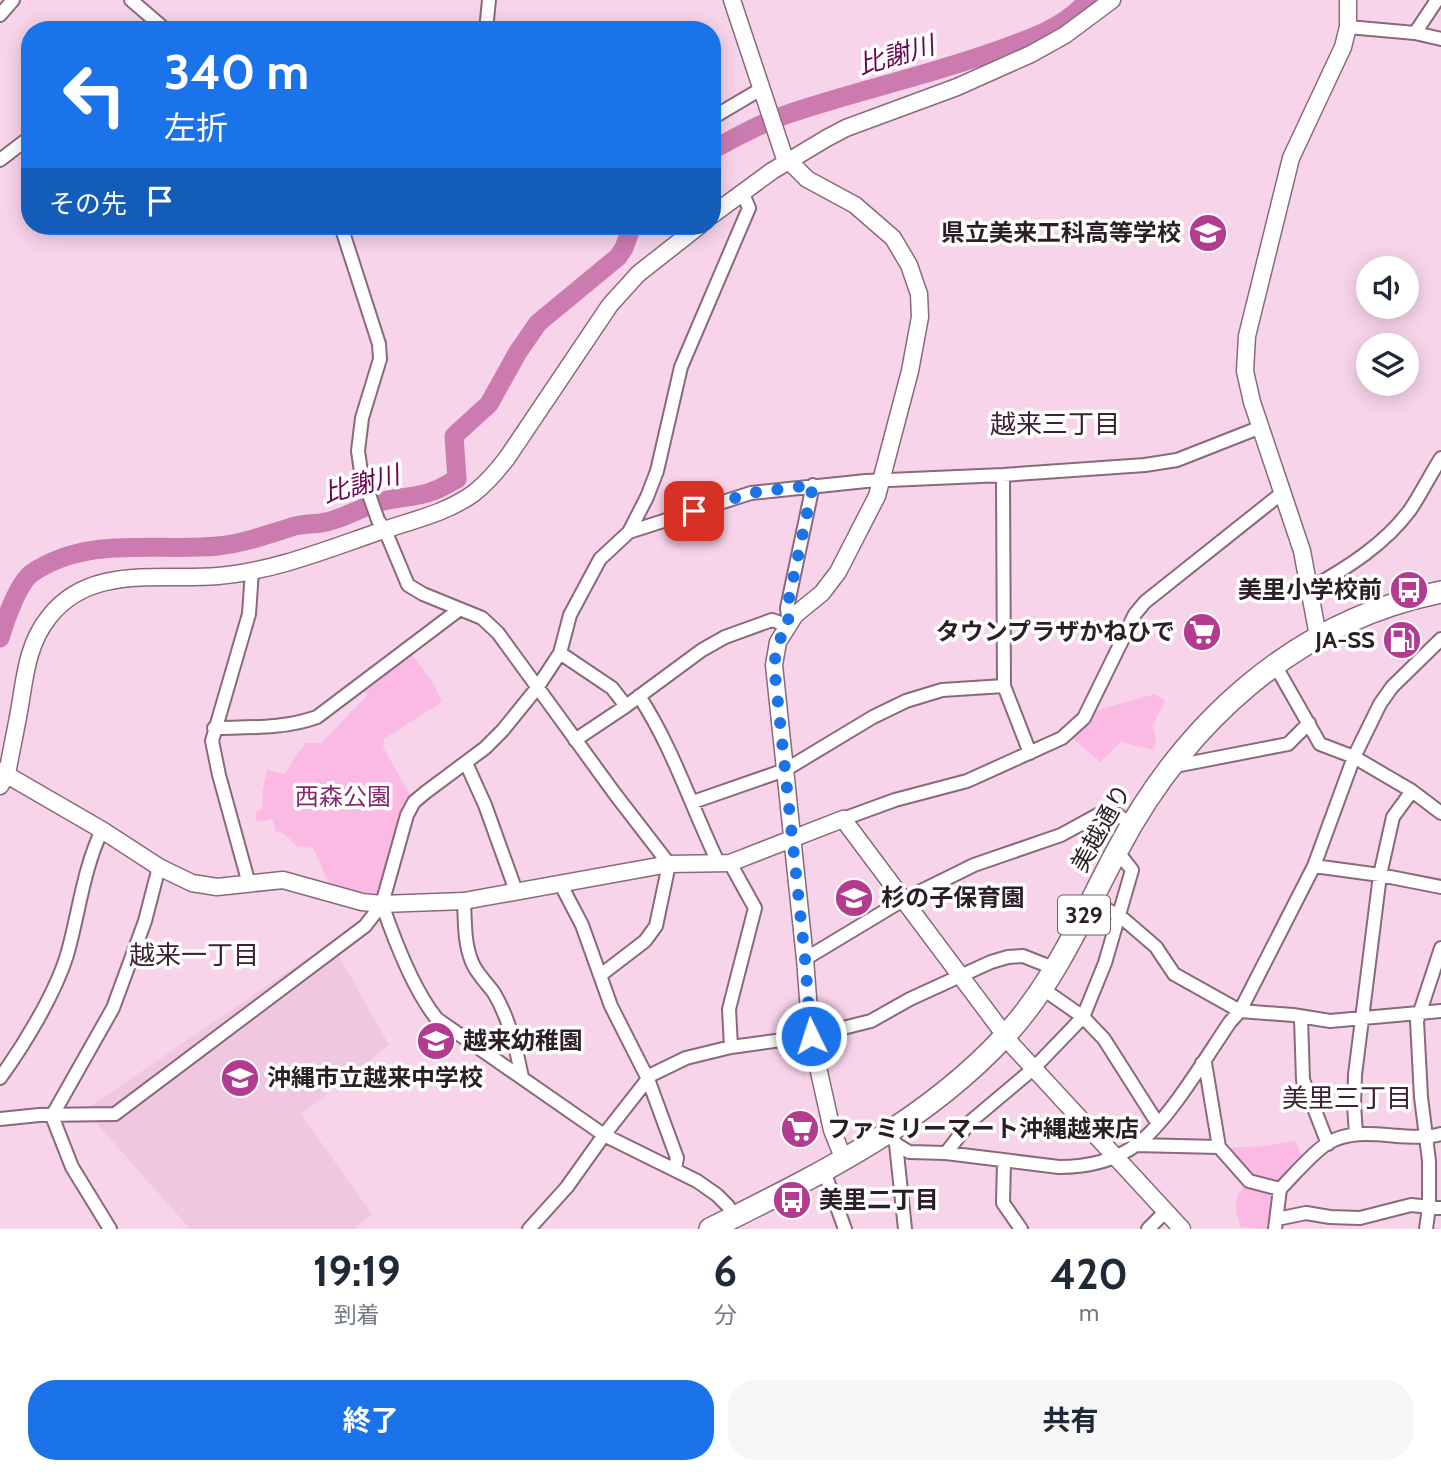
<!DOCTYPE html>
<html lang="ja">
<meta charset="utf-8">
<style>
body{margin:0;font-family:Cabin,"Noto Sans JP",sans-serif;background:#f6f6f7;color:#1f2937;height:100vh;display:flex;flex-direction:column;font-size:26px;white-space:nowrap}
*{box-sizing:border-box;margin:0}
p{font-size:23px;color:#747a83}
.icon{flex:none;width:38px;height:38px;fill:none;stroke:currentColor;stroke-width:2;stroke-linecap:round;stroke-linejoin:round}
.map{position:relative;height:1229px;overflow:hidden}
.side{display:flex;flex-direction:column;background:#fff;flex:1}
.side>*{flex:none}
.banner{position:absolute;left:21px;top:21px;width:700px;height:214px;border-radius:28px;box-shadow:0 4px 18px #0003;background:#1a73e8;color:#fff;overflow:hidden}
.buttons{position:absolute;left:1356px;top:256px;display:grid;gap:14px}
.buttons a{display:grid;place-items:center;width:63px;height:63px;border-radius:50%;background:#fff;box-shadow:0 4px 18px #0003;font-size:35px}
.pin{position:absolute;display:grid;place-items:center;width:60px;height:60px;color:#fff;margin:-30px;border-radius:14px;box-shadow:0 4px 10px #0006}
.me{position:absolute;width:77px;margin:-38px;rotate:356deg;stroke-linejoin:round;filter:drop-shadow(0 0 5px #0008)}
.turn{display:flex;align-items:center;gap:24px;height:147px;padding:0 28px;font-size:32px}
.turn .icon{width:91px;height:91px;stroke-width:2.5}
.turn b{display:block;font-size:49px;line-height:60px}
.then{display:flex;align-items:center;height:66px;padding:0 28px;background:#0003;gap:14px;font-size:26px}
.eta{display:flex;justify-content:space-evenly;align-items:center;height:119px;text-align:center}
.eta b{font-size:42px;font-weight:700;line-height:49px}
.cta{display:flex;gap:14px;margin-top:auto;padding:14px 28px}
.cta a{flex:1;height:80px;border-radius:28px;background:#1a73e8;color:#fff;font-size:28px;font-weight:700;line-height:80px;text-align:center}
.cta a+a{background:#f6f6f7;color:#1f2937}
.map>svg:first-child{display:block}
.built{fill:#f1c6e0}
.green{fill:#fbbae3}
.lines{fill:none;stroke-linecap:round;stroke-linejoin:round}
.river{stroke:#cb7baf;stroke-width:19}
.minor-casing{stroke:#89697d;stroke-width:16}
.tertiary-casing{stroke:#89697d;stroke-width:19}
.trunk-casing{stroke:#89697d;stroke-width:24}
.minor{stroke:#fff;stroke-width:12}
.tertiary{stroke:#fff;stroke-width:16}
.trunk{stroke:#fff;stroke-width:21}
.route{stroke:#1a73e8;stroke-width:12;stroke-dasharray:0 21.6}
.labels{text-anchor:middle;stroke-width:7;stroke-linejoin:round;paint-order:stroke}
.shield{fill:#fff;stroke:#6b6267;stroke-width:2}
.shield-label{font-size:23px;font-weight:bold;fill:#2b1e26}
.poi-label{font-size:24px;font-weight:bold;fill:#2b1e26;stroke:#fff;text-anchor:start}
.park-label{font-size:24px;fill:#86296c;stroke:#fff}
.street-label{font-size:24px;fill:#2b1e26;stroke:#fff}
.water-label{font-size:26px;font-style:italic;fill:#680451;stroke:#fff}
.neighbourhood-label{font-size:26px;fill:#3d2234;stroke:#fff}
</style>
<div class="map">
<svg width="1441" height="1229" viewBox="0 0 1441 1229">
<rect width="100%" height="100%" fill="#f8d4ea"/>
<path class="built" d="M 331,942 L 389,1045 L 301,1114 L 372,1214 L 354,1229 L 190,1229 L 85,1110 Z"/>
<path class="green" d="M 408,649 L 434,684 L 442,702 L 384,739 L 383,747 L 414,802 L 382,904 L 334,894 L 313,848 L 297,846 L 283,833 L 276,832 L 272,819 L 257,822 L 255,813 L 262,808 L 263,789 L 267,770 L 285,774 L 294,759 L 306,743 L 321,743 L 368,695 L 359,687 Z
M 1155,694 L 1165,701 L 1152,727 L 1156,737 L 1154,750 L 1121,742 L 1100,762 L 1070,736 L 1091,712 Z
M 1295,1141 L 1307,1168 L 1279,1185 L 1251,1178 L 1225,1148 L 1266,1146 Z
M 1247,1184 L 1274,1191 L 1271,1229 L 1240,1227 C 1236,1208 1231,1199 1247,1184 Z"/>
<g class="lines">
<path class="river" d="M 712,150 C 736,137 759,124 785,115 C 852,92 922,77 990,53 C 1024,41 1064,29 1088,0
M 0,638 C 5,621 18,583 32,573 C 88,535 156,552 218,546 C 245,543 269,534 295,526 C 304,524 313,524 321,523 C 341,520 358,509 376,503 C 395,497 416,498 433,491 C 442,488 449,483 457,479 L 454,436 L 489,404 L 518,352 L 538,323 L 618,257 L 624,248 L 632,226"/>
<g class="minor-casing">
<path id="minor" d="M 131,0 L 166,30
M 0,15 L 13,0
M 1348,27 L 1415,33 L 1441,39
M 486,30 L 489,0
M 1415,33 L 1437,0
M 712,118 L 761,89
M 0,160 L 30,137
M 341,226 L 379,344 L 380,359 L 362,418 L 358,451 L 361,472 L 378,520 L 385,530 L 408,585 L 423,594 L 482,618 L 498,633 L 615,794 L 669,864 L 656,926 L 645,941 L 602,974
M 1003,475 L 1004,686 L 1030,753
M 629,532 L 751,493 L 866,481 L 1003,475 L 1145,465 L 1177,460 L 1261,427
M 1311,588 C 1347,568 1385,544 1410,510 C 1421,494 1430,475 1441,458
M 560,653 L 612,688 L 626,706
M 1275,665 L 1320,744 L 1354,757 L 1412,791 L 1441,813
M 639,696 C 673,748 691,806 718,862
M 214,728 C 249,727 284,729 317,717 L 460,609
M 575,740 L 626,706 L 702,650 L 725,637 L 772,620 L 789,626 L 787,608 L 813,485
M 466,763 L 485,805 L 516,891
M 1170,767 L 1288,744 L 1309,723
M 693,802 L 785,770 L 873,717 L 906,701 L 942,690 L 1004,686
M 843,819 L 895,800 L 967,781 L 1062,738 L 1084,718 L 1135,614 L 1145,602 L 1282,493
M 730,863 L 755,908 L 729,1009 L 731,1047
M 1314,866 L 1380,875 L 1441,887
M 560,883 L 582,925 L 611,1006 L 648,1079 L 677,1158 L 675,1168
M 249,884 L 219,775 L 212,741 L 249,614 L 252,571
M 464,901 C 465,921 464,943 472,962 C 476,973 487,983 494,993 C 509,1018 516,1048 522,1077
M 1091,902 L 1120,916 L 1156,947 L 1174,974 L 1240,1011 L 1293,1015 L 1330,1021 L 1441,1011
M 382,904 C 394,939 414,991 437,1019 L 604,1135 L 697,1181 L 717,1195 L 728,1206 L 734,1217
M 805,959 L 903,900 L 974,865 L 1061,835 L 1103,812 L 1113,812 L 1131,824
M 1043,989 L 1083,1017 L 1104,1039 L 1158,1124
M 1301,1018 L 1303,1080 L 1328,1144
M 1202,1063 L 1205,1063 L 1219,1147 L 1249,1181 L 1280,1189 C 1293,1176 1313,1152 1328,1143 C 1362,1123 1405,1144 1441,1134
M 0,1078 C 24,1045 55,994 67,955 C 79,913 83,870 102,830
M 52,1116 L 113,1008 L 145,921 L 159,867
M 52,1116 L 72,1167 L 110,1229
M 0,1119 L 39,1115 L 115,1114 L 365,926 L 382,904 L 407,815 L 414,802 L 426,792 L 485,748 L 503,730 L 537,688 L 560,653 L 570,615 L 600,559 L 629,532 L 647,497 L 657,471 L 681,367 L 749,208 L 742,192
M 890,1133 L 896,1144 L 909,1152 L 946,1153 L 1059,1167 C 1086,1167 1114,1161 1136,1145 C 1168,1122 1206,1057 1230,1022 L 1240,1011 L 1314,866 L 1354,757 L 1380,704 L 1392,687 L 1441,639
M 1356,1134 L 1354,1105 L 1355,1075 L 1380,875 L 1393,817 L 1412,791
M 896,1144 L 905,1229
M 1136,1145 L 1219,1147
M 946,1153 L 970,1122 L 1033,1069 L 1083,1017 L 1105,963 L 1132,870 L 1117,851
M 1004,1161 L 1003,1203 L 1021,1229
M 824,1171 L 845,1229
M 1277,1219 L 1306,1213 L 1330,1217 L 1360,1218 L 1411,1205 L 1441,1208
M 529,1229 L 567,1187 L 604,1135 L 651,1075 L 686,1058 L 731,1047 L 811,1036 L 871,1021 L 910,999 L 991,962 L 1008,957 L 1023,956 L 1056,969
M 1148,1229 L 1166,1211
M 1275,1229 L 1280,1189
M 1426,1229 L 1429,1207 L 1429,1161 L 1421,1097 L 1417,1021 L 1441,948"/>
</g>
<g class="tertiary-casing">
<path id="tertiary" d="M 732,0 L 784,156 L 807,179 L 855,205 L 893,238 L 909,265 L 919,294 L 920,317 L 910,371 L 877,496 L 838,572 L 822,593 L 795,615 L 778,642 L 774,665 L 805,959 L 811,1036 L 832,1130 L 844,1160
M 712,215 L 772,171 L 827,138 L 846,128 L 957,87 L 1031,54 L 1065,35 L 1112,0
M 1318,636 L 1302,551 L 1252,402 L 1245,371 L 1247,336 L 1291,158 L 1343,47 L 1348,27 L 1348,0
M 0,771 L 102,830 L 159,867 L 192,883 L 217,887 L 283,880 L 362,902 L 382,904 L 464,901 L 669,864 L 730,863 L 843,819 L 1013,1046 L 1182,1229
M 0,786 L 7,774 C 11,752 16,729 20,706 C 25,675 28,643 49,617 C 90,564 160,581 218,576 C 275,571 328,549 381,531 C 413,520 447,513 474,493 C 487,483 497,471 507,458 L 610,305 L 638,274 L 699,226"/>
</g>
<g class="trunk-casing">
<path id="trunk" d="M 710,1229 C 816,1176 923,1125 1005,1036 C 1055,982 1083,915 1117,851 C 1185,722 1296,621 1441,592"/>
</g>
<use href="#minor" class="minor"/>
<use href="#tertiary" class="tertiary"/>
<use href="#trunk" class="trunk"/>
</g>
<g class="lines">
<path class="route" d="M 694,511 L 751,493 L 813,485 L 787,608 L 789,626 L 778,642 L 774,665 L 805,959 L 811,1036"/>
</g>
<defs>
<g id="school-disc" transform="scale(2.0125)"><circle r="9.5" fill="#b33c91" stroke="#fff"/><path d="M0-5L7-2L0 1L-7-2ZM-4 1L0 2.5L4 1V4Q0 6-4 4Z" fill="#fff"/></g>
<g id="bus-disc" transform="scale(2.0125)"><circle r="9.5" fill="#b33c91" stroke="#fff"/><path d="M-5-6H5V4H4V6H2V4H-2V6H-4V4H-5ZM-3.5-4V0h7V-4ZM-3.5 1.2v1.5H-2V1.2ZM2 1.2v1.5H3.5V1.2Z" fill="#fff"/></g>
<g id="supermarket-disc" transform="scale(2.0125)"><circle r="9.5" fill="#b33c91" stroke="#fff"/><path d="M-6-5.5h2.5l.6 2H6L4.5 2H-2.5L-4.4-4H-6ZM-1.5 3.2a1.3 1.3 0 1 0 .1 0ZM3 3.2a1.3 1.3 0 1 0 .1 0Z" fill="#fff"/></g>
<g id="fuel-disc" transform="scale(2.0125)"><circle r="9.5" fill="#b33c91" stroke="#fff"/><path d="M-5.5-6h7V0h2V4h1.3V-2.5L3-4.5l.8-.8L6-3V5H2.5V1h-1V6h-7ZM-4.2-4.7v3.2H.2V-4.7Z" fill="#fff"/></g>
</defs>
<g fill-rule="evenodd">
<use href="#school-disc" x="1208" y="233"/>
<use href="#bus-disc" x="1409" y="590"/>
<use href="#supermarket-disc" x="1202" y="632"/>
<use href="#fuel-disc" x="1402" y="640"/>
<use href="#school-disc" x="854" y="898"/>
<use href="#school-disc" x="436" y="1041"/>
<use href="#school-disc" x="240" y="1078"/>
<use href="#supermarket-disc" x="800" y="1129"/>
<use href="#bus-disc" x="792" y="1200"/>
</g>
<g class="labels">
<rect class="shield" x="1058" y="895.5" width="52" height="39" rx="5"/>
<g class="shield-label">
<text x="1084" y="923">329</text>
</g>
<g class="poi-label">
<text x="1181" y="241" text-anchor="end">県立美来工科高等学校</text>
<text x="1382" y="598" text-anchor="end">美里小学校前</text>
<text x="1175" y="640" text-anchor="end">タウンプラザかねひで</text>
<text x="1375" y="648" text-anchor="end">JA-SS</text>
<text x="881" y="906">杉の子保育園</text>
<text x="463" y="1049">越来幼稚園</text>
<text x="267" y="1086">沖縄市立越来中学校</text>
<text x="827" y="1137">ファミリーマート沖縄越来店</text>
<text x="819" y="1208">美里二丁目</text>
</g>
<g class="park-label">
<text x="343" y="805">西森公園</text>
</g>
<g class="street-label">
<text transform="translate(1101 828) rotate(-61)" y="8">美越通り</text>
</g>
<g class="water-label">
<text transform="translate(896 55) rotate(-16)" y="9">比謝川</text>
<text transform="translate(361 484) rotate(-15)" y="9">比謝川</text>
</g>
<g class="neighbourhood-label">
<text x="1055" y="433">越来三丁目</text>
<text x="194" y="964">越来一丁目</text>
<text x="1347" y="1107">美里三丁目</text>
</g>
</g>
</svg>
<div class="buttons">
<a><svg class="icon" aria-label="sound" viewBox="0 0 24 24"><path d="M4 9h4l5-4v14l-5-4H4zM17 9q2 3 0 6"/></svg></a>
<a><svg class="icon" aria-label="layers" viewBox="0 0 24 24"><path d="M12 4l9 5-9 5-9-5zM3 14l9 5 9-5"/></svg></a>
</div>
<div class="pin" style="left:694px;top:511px;background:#d93025"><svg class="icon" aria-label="arrive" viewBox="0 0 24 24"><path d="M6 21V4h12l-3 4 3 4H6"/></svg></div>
<svg class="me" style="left:811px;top:1036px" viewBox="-20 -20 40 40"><circle r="17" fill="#1a73e8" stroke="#fff" stroke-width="3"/><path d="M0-11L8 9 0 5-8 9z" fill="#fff"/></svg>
<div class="banner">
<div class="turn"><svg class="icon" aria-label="left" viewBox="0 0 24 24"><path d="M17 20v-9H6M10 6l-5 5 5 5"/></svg><div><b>340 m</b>左折</div></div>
<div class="then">その先<svg class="icon" aria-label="arrive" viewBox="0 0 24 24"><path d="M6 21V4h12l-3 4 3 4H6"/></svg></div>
</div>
</div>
<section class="side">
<div class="eta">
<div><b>19:19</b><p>到着</p></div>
<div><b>6</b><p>分</p></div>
<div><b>420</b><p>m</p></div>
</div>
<div class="cta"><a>終了</a><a>共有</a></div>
</section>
